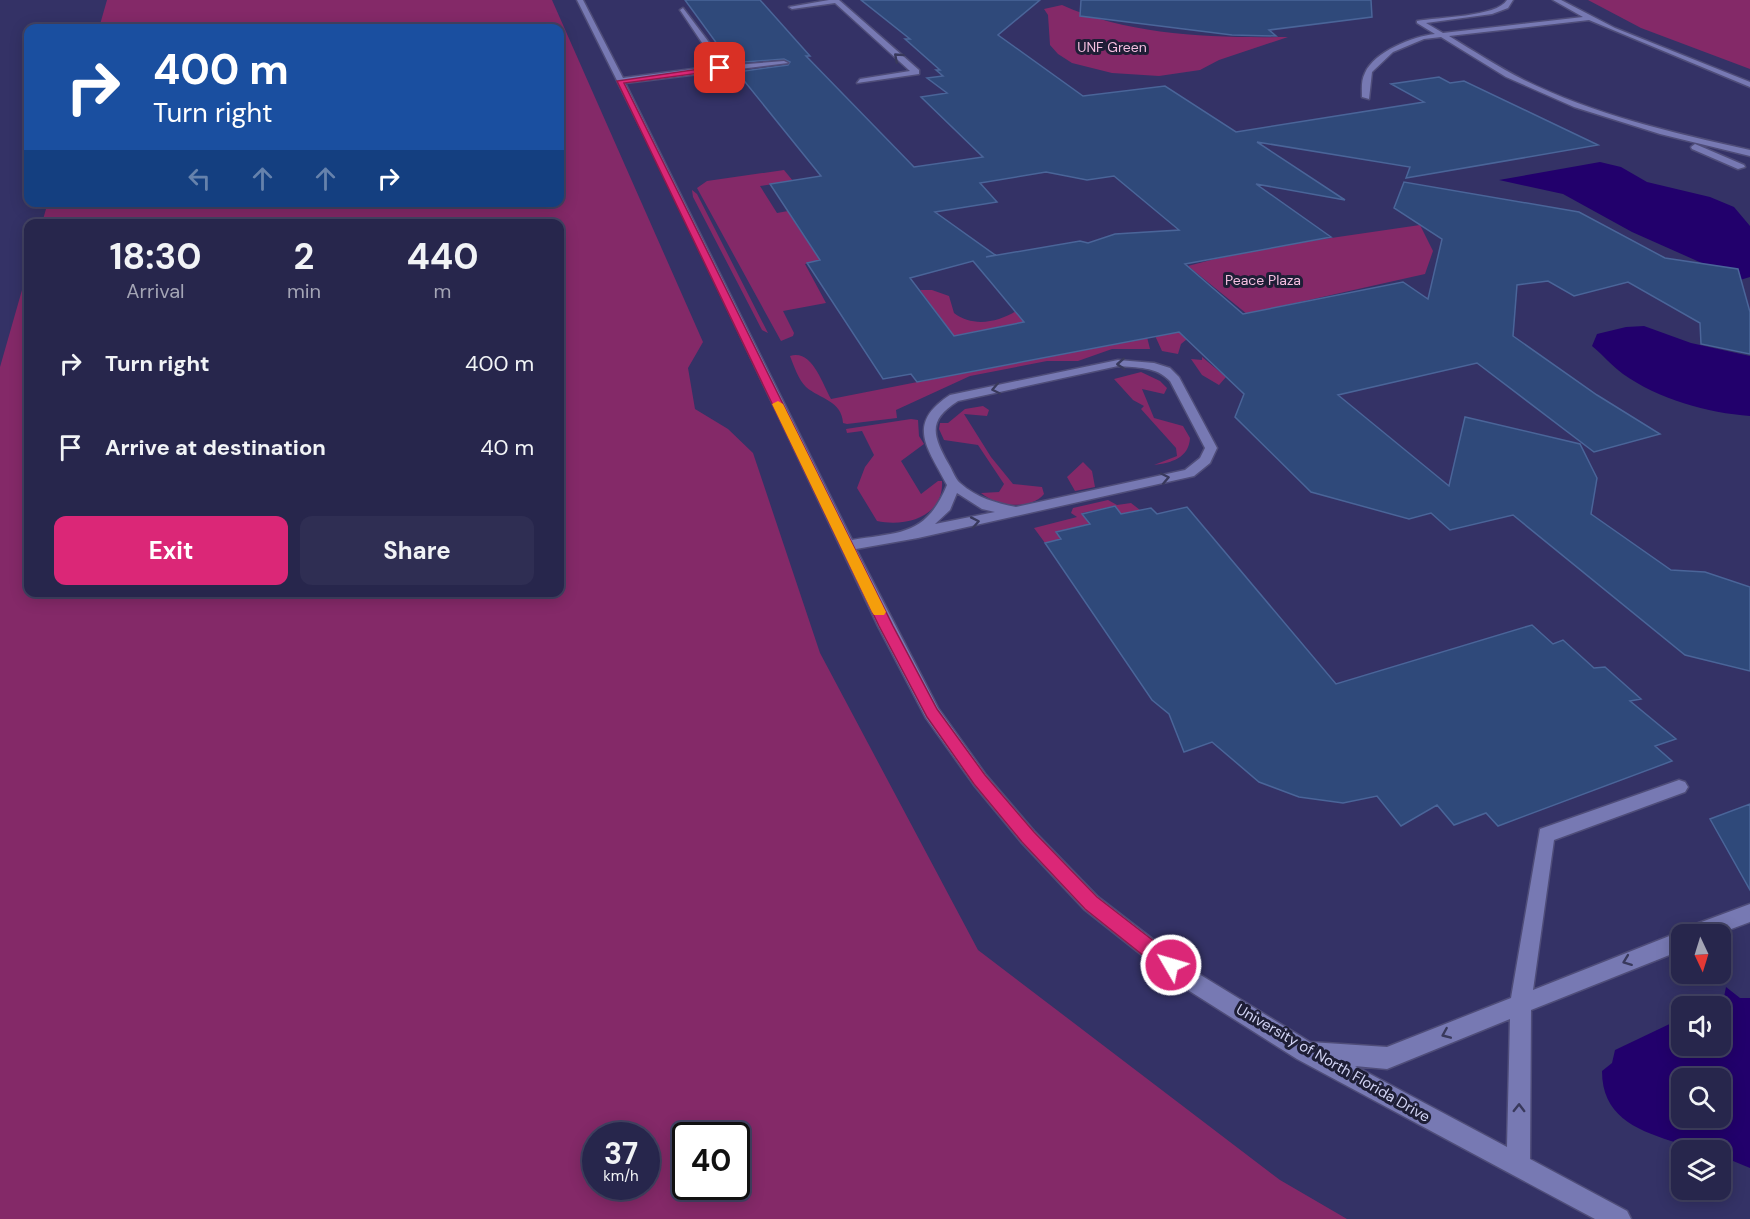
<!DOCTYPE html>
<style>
body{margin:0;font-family:"DM Sans",sans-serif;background:#2f2e53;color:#f1f3f6;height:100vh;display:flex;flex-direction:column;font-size:22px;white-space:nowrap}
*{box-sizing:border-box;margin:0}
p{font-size:20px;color:#a4a5b5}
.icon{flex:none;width:33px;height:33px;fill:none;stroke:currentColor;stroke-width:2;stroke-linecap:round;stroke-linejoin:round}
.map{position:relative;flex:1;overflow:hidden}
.side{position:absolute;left:24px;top:219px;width:540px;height:378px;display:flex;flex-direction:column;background:#27264c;border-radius:12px;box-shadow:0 3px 15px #0003,0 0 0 2px #434364}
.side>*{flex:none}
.guide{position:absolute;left:24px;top:24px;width:540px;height:183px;border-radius:12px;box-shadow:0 3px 15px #0003,0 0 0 2px #434364;background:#1a4fa0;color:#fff;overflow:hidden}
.needle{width:39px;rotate:176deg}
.tools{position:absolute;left:1671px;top:924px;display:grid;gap:12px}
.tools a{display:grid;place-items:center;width:60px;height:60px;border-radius:12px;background:#27264c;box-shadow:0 3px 15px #0003,0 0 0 2px #434364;font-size:30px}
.speed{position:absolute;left:582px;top:1122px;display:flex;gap:12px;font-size:30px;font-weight:700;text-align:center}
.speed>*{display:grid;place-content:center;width:78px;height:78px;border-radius:50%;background:#27264c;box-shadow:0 3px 15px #0003,0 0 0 2px #434364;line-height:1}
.speed small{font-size:15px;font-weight:400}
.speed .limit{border:3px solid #111;border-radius:9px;background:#fff;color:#111}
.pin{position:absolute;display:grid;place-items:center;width:51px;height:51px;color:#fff;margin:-26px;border-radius:12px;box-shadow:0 3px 9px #0006}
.me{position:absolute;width:66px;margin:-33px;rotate:308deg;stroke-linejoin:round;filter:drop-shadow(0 0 4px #0008)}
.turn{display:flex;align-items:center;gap:21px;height:126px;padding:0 30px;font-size:27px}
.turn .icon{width:78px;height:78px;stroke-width:2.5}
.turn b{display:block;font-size:42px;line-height:51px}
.lanes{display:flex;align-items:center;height:57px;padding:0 30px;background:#0003;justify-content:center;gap:30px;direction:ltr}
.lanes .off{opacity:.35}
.eta{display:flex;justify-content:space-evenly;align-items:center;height:102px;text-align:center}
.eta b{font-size:36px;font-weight:700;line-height:42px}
.primary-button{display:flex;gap:12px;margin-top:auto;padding:12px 30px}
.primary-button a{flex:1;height:69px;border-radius:12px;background:#db2777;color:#fff;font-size:24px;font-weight:700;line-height:69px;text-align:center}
.primary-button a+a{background:#2f2e53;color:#f1f3f6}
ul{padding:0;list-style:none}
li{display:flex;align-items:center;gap:18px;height:84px;padding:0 30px}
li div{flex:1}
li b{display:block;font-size:22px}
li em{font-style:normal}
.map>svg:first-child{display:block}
.green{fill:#842968;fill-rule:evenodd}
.water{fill:#22006c;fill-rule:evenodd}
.building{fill:#2f497a;stroke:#4a6599;stroke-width:1.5;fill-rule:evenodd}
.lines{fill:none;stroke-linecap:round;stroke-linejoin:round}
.minor-casing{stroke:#4f4d79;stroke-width:3}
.minor{fill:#7779b3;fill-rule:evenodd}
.oneway{stroke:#39395c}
.route{fill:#db2777;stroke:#8e194d;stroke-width:1.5}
.slow{fill:#f59e0b}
.labels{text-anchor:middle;stroke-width:6;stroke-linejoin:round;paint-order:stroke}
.far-park-label{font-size:14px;fill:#f5bfe0;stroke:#1e1e36}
.street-label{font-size:15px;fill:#d2d4f5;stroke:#1e1e36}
</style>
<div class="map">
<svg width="1750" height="1219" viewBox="0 0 1750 1219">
<rect width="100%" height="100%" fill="#343266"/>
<path class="green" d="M 107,0 L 552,0 L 703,342 L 688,368 L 695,409 L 728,429 L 753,453 L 820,653 L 978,950 L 1280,1180 L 1347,1219 L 0,1219 L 0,367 L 28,269 L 28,592 L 560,592 L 560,224 L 42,223 L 48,202 L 560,202 L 560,28 L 99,28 ZM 596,1136 L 646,1136 L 646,1186 L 596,1186 ZM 686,1136 L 736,1136 L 736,1186 L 686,1186 Z
M 1588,0 L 1750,0 L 1750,69 L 1641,28 Z
M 1062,5 C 1131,36 1214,38 1288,37 L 1219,60 L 1200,70 L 1159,76 L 1112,73 L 1072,63 L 1058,54 L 1050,45 L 1048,15 L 1044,9 Z
M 784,170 L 793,181 L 760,186 L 777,213 L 788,211 L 799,229 L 908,211 L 953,226 L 805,264 L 826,303 L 783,311 L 794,333 L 793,336 L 781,341 L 697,188 L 707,181 Z
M 692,190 L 697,194 L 768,333 L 762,330 L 693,197 Z
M 1420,225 L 1433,251 L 1425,274 L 1247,314 L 1188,266 C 1264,245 1342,237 1420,225 Z
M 1098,253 L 1187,339 L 1181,344 L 1178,354 L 1162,351 L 1152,329 Z
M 920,290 L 932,290 L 949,296 L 954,313 C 972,327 997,323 1016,311 L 1024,322 L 954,336 Z
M 1147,337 L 1150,349 L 1112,349 L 1078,361 L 1047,361 L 970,376 L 896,410 L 897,418 L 847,424 L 843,423 C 842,401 820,399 806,387 C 798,379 794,366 790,356 C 812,349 822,383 831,399 Z
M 1202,357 L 1226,377 L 1219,385 L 1202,375 L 1191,359 L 1202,360 Z
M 1141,372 L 1160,381 L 1167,388 L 1164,394 L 1142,389 L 1154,418 L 1183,426 L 1190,438 C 1189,458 1171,463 1154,465 L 1177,456 L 1176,448 L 1141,409 L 1144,406 L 1133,400 L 1114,379 Z
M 983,406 L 989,410 L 987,416 L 964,414 L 991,457 L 1013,484 L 1042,487 L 1044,494 C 1030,511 996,506 981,493 L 999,492 L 1004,484 L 978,445 L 944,440 L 939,429 L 940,423 L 948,423 L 965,409 Z
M 911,419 L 918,420 L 919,436 L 924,444 L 901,461 L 921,494 L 938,481 L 942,481 C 944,517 906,527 877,521 L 857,488 L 865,467 L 874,455 L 862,431 L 847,433 L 846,429 Z
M 1083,462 L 1092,471 L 1095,487 L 1075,491 L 1067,477 Z
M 1108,500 L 1117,505 L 1131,503 L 1140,510 L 1121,514 L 1115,506 L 1082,513 L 1090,524 L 1057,532 L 1061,539 L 1045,543 L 1034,528 L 1077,517 L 1071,513 L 1073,508 Z"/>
<path class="water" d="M 1600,162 L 1621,167 L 1647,182 L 1710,197 L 1734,207 L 1750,226 L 1750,277 L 1740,280 L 1632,232 L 1563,194 L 1499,180 Z
M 1644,326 L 1691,343 L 1750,356 L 1750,416 C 1708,413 1658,399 1623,374 C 1612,366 1603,355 1592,346 L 1597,334 L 1626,327 Z
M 1726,987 L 1740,998 L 1750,998 L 1750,1168 L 1721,1156 L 1720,1150 C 1702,1150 1688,1146 1671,1141 C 1634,1129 1602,1115 1602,1071 L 1612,1063 L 1615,1050 L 1678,1020 L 1677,1014 L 1681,1013 L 1682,1046 L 1720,1046 L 1720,1006 L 1707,1006 L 1709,1001 L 1723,1002 ZM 1682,1078 L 1720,1078 L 1720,1118 L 1682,1118 Z"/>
<path class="building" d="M 685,0 L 760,0 L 810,56 L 806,56 L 914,167 L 983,157 L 921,97 L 947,93 L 927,78 L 943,76 L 936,70 L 940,70 L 905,39 L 910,39 L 861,0 L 1040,0 L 998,35 L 1083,96 L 1165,86 L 1236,132 L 1424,102 L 1391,84 L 1439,77 L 1450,83 L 1464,81 L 1598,145 L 1406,178 L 1410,167 L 1257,142 L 1345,200 L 1256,184 L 1331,237 L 1185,264 L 1243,314 L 1403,282 L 1428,299 L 1442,239 L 1394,208 L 1404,182 L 1579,212 L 1665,258 L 1738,269 L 1750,312 L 1750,354 L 1701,344 L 1700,323 L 1628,282 L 1574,296 L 1548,281 L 1517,285 L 1513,336 L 1597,395 L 1660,434 L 1594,452 L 1477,363 L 1338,395 L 1449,486 L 1465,417 L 1580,444 L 1597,478 L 1591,514 L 1671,570 L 1705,572 L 1750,587 L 1750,671 L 1685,655 L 1513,515 L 1450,530 L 1431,513 L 1409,519 L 1311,492 L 1235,417 L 1244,394 L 1179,332 L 917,382 L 911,374 L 883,379 L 807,263 L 820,260 L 770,184 L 821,176 L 737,72 L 788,65 L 790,62 L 784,59 L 731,63 ZM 1046,172 L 1087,180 L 1114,176 L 1179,230 L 1115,234 L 1088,243 L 1080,241 L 986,257 L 995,255 L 935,212 L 997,202 L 980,183 ZM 973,261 L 989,280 L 1024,322 L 954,336 L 910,278 Z
M 1081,0 L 1371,0 L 1372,17 L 1269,30 L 1276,36 L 1232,35 L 1080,16 Z
M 1115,506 L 1121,514 L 1151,508 L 1157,514 L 1187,507 L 1336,684 L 1532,625 L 1553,644 L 1563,640 L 1594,668 L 1605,667 L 1641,699 L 1630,701 L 1676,739 L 1655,746 L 1672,761 L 1498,826 L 1486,813 L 1454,825 L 1437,805 L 1401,826 L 1377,796 L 1343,803 L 1299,797 L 1259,782 L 1212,742 L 1184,752 L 1169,714 L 1152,700 L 1045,543 L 1061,539 L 1056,532 L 1090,524 L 1082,514 Z
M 1750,804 L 1750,890 L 1710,819 Z"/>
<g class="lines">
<g class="minor-casing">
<path id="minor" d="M 577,0 L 583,0 L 623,78 L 716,66 L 713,59 L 680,10 L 683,8 L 720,57 L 723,66 L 784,61 L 788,63 L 625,83 L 852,540 C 900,532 926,536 947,485 C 928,448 905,424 950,395 L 1118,360 L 1154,363 L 1170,368 L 1179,377 L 1217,448 L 1210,463 L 1194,476 L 918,538 L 856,549 L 938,708 L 986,775 L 1034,831 L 1098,897 L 1194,971 L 1310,1042 L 1387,1047 L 1511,998 L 1540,829 L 1679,780 L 1685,782 L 1688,787 L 1685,792 L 1554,840 L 1533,990 L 1682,931 L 1686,932 L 1688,927 L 1750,904 L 1750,922 L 1718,934 L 1682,934 L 1682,950 L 1531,1010 L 1530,1159 L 1627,1211 L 1631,1219 L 1595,1219 L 1297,1059 L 1180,985 L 1084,909 L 1022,843 L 974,785 L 926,718 L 878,626 L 667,181 ZM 1118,366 C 1137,368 1156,366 1170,381 L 1205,448 L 1200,458 L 1185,470 L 1016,507 C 996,503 977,498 960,483 C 955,479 952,469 948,463 C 932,434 928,420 958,401 ZM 957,493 L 982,509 L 995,512 L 935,524 L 950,510 ZM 1510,1019 L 1507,1147 L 1355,1066 L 1387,1069 Z
M 829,0 L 839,0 L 919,70 L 919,74 L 857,83 L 860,79 L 910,71 L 835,3 L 792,9 L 789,7 Z
M 1507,0 L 1513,0 L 1508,8 L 1492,14 L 1426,23 L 1443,33 L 1583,17 L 1553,0 L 1561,0 L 1615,28 L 1750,82 L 1750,87 L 1589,20 L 1449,36 C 1474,51 1498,67 1524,80 C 1595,115 1673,133 1750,150 L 1750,156 L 1660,134 L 1574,107 L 1506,77 L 1441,37 L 1424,39 L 1393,52 L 1372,72 L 1369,99 L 1362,97 C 1362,89 1361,80 1365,73 C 1374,52 1413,36 1435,34 L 1417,23 L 1417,21 C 1437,17 1497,17 1507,0 Z
M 1695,144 L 1744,165 L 1745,167 L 1738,169 L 1692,149 L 1691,147 Z"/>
</g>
<use href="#minor" class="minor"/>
</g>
<defs><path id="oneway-chevron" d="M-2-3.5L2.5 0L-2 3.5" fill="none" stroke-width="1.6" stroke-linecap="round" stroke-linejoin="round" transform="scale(1.5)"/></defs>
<g class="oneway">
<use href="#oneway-chevron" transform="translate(898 57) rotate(-138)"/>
<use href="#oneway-chevron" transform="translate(1121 364) rotate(176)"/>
<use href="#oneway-chevron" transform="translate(996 389) rotate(168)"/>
<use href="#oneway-chevron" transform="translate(1165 478) rotate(-12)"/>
<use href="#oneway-chevron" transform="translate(975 522) rotate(-11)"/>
<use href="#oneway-chevron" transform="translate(1627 961) rotate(159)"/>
<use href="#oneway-chevron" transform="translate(1446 1034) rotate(157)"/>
<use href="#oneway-chevron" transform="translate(1519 1108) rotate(-89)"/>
</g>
<path class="route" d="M 720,66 L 723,70 L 624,83 L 893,626 L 937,709 L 985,775 L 1034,832 L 1097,897 L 1177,959 L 1180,965 L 1177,972 L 1171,974 L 1164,972 L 1085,909 L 1022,842 L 974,784 L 927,717 L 879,626 L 617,81 Z"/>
<path class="slow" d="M 778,401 L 783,404 L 886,612 L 884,615 L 874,615 L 872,612 L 772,404 Z"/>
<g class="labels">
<g class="far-park-label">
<text x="1112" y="52">UNF Green</text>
<text x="1263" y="285">Peace Plaza</text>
</g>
<g class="street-label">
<text transform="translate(1333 1063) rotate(30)" y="5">University of North Florida Drive</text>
</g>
</g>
</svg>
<div class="tools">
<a><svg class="needle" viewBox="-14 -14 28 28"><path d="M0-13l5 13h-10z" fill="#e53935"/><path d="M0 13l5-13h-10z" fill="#a4a5b5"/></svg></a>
<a><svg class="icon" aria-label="sound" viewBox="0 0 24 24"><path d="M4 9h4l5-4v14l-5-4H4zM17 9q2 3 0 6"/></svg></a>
<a><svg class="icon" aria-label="search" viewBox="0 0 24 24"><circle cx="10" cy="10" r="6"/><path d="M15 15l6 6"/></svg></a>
<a><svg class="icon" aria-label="layers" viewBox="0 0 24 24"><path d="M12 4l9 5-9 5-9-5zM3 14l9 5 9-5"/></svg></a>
</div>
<div class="speed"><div>37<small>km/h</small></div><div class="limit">40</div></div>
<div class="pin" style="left:720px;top:68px;background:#d93025"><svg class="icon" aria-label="arrive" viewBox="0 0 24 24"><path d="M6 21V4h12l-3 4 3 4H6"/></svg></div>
<svg class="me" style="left:1171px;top:965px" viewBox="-20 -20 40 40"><circle r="17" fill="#db2777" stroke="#fff" stroke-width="3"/><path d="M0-11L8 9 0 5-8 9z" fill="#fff"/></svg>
<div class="guide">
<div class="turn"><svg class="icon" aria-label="right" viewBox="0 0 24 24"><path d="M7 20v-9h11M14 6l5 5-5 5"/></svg><div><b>400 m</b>Turn right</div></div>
<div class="lanes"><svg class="icon off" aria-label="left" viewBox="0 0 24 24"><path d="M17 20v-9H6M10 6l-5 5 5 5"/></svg><svg class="icon off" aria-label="ahead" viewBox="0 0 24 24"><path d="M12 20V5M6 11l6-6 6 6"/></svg><svg class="icon off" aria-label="ahead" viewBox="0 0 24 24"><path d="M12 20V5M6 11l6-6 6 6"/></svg><svg class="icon" aria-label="right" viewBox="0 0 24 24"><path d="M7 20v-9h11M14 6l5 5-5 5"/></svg></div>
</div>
<section class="side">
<div class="eta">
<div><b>18:30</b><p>Arrival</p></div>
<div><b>2</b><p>min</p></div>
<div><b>440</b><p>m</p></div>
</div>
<ul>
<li><svg class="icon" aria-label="right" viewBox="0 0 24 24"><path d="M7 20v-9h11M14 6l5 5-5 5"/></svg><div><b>Turn right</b></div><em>400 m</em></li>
<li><svg class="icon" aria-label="arrive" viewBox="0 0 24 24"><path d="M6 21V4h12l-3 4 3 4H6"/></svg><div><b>Arrive at destination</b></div><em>40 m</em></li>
</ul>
<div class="primary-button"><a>Exit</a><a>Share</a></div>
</section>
</div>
